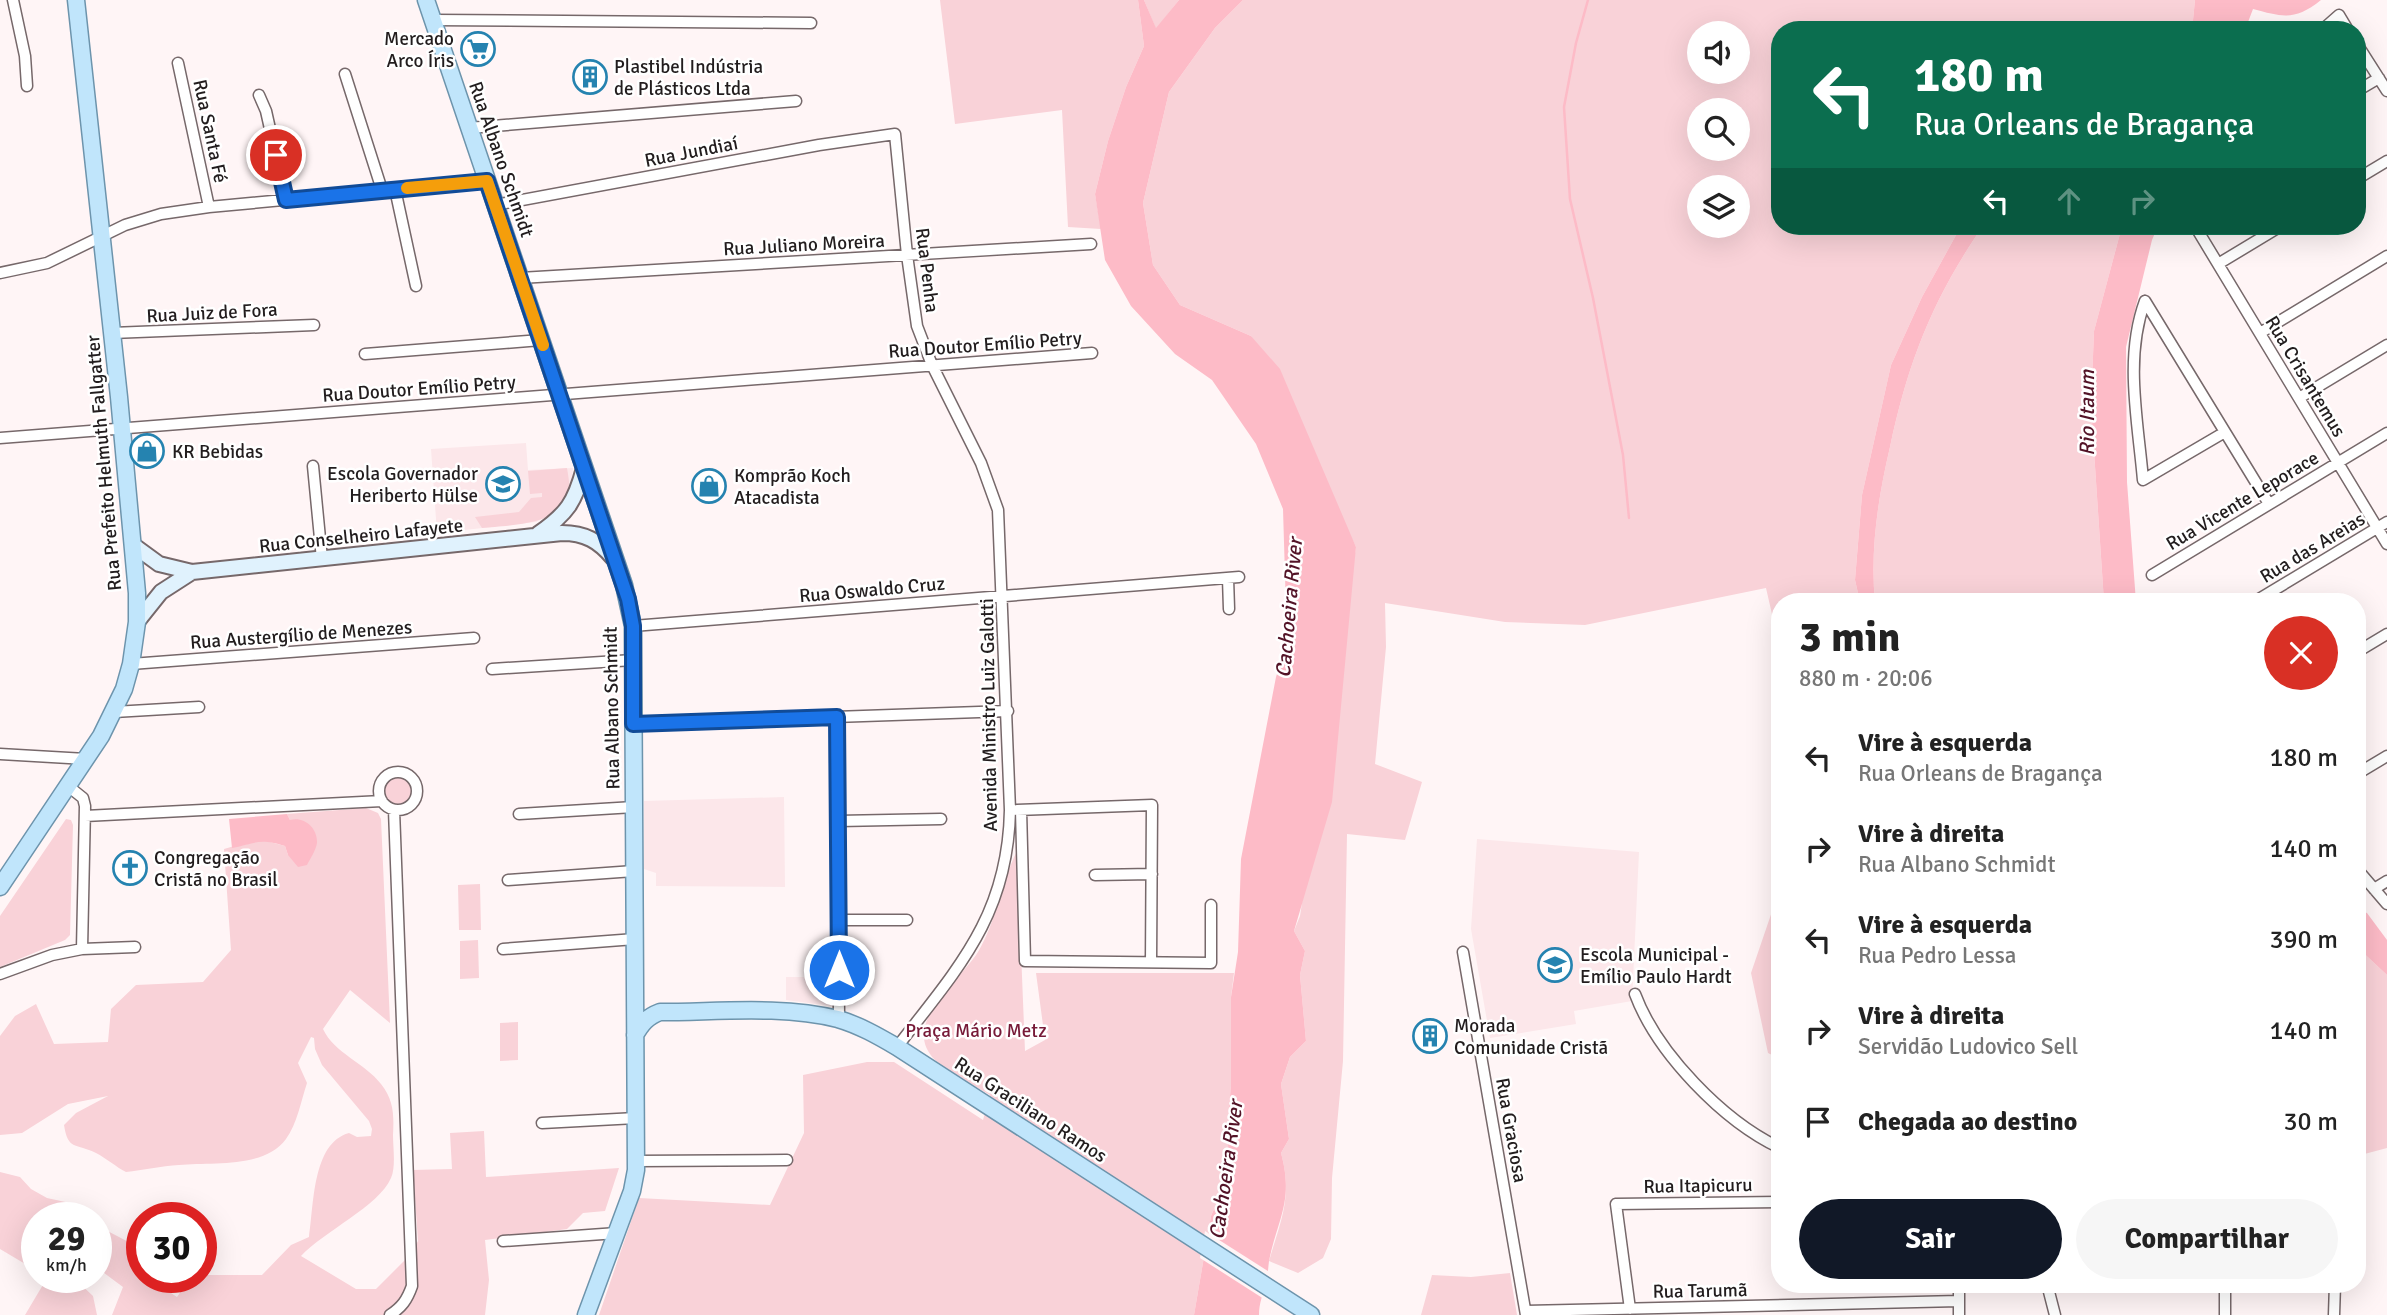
<!DOCTYPE html>
<html lang="pt">
<meta charset="utf-8">
<style>
body{margin:0;font-family:Signika,sans-serif;background:#f6f6f6;color:#222;height:100vh;display:flex;flex-direction:column;font-size:26px;white-space:nowrap}
*{box-sizing:border-box;margin:0}
p{font-size:23px;color:#767676}
.icon{flex:none;width:38px;height:38px;fill:none;stroke:currentColor;stroke-width:2;stroke-linecap:round;stroke-linejoin:round}
.map{position:relative;flex:1;overflow:hidden}
.sheet{position:absolute;left:1771px;top:593px;width:595px;height:700px;display:flex;flex-direction:column;background:#fff;border-radius:28px;box-shadow:0 7px 28px #0002}
.sheet>*{flex:none}
.top-card{position:absolute;left:1771px;top:21px;width:595px;height:214px;border-radius:28px;box-shadow:0 7px 28px #0002;background:#0b6e4f;color:#fff;overflow:hidden}
.controls{position:absolute;left:1687px;top:21px;display:grid;gap:14px}
.controls a{display:grid;place-items:center;width:63px;height:63px;border-radius:50%;background:#fff;box-shadow:0 7px 28px #0002;font-size:35px}
.speed{position:absolute;left:21px;top:1202px;display:flex;gap:14px;font-size:35px;font-weight:700;text-align:center}
.speed>*{display:grid;place-content:center;width:91px;height:91px;border-radius:50%;background:#fff;box-shadow:0 7px 28px #0002;line-height:1}
.speed small{font-size:18px;font-weight:400}
.speed .limit{border:10px solid #d22;background:#fff;color:#111}
.pin{position:absolute;display:grid;place-items:center;width:60px;height:60px;color:#fff;margin:-30px;border:4px solid #fff;border-radius:50%;box-shadow:0 2px 7px #0007}
.me{position:absolute;width:77px;margin:-38px;rotate:0deg;stroke-linejoin:round;filter:drop-shadow(0 0 5px #0008)}
.turn{display:flex;align-items:center;gap:24px;height:147px;padding:0 28px;font-size:32px}
.turn .icon{width:91px;height:91px;stroke-width:2.5}
.turn b{display:block;font-size:49px;line-height:60px}
.lanes{display:flex;align-items:center;height:66px;padding:0 28px;background:#0003;justify-content:center;gap:35px;direction:ltr}
.lanes .off{opacity:.35}
.round{display:grid;place-items:center;flex:none;width:74px;height:74px;border-radius:37px;background:#f6f6f6}
.summary{display:flex;align-items:center;justify-content:space-between;height:119px;padding:0 28px}
h1{font-size:42px;font-weight:700;line-height:52px}
.primary-button{display:flex;gap:14px;margin-top:auto;padding:14px 28px}
.primary-button a{flex:1;height:80px;border-radius:42px;background:#111827;color:#fff;font-size:28px;font-weight:700;line-height:80px;text-align:center}
.primary-button a+a{background:#f6f6f6;color:#222}
ul{padding:0;list-style:none}
li{display:flex;align-items:center;gap:21px;height:91px;padding:0 28px}
li div{flex:1}
li b{display:block;font-size:26px}
li em{font-style:normal}
.map>svg:first-child{display:block}
.built{fill:#fce7ea}
.green{fill:#f9d2d8;fill-rule:evenodd}
.water{fill:#fdbbc7}
.pier{fill:#fff5f6}
.lines{fill:none;stroke-linecap:round;stroke-linejoin:round}
.stream{stroke:#fdbbc7;stroke-width:2.5}
.street-casing{stroke:#76686a;stroke-width:13}
.secondary-casing{stroke:#76686a;stroke-width:18}
.primary-casing{stroke:#6d94ac;stroke-width:19}
.street{stroke:#fff;stroke-width:10}
.secondary{stroke:#e0f2fd;stroke-width:14}
.primary{stroke:#c0e5fb;stroke-width:16}
.route-casing{stroke:#114b97;stroke-width:18}
.route{stroke:#1a73e8;stroke-width:12}
.slow{stroke:#f59e0b;stroke-width:12}
.labels{text-anchor:middle;stroke-width:5;stroke-linejoin:round;paint-order:stroke}
.poi-label{font-size:19px;fill:#221d1e;stroke:#fff;text-anchor:start}
.street-label{font-size:19px;fill:#221d1e;stroke:#fff}
.park-label{font-size:19px;fill:#771a38;stroke:#fff}
.water-label{font-size:21px;font-style:italic;fill:#531327;stroke:#fff}
</style>
<div class="map">
<svg width="2387" height="1315" viewBox="0 0 2387 1315">
<rect width="100%" height="100%" fill="#fff5f6"/>
<path class="built" d="M 526,443 L 528,470 L 573,468 L 571,488 L 553,513 L 536,522 L 437,533 L 431,449 Z
M 784,797 L 785,887 L 656,886 L 656,873 L 644,869 L 644,801 Z
M 1477,839 L 1639,852 L 1632,1001 L 1574,1011 L 1576,1024 L 1490,1038 L 1471,929 Z
M 786,977 L 832,977 L 832,1006 L 786,1000 Z"/>
<path class="green" d="M 940,0 L 1138,0 L 1144,46 L 1126,87 L 1108,141 L 1095,194 L 1101,229 L 1068,227 L 1062,110 L 955,124 Z
M 1144,0 L 1179,0 L 1156,29 Z
M 1243,0 L 2195,0 L 2192,30 L 1780,30 L 1780,226 L 1961,226 L 1922,297 L 1891,365 L 1862,495 L 1855,580 L 1860,602 L 1780,602 L 1780,649 L 1766,588 L 1585,625 L 1505,622 L 1385,603 L 1386,647 L 1375,764 L 1422,782 L 1405,840 L 1347,834 L 1343,1061 L 1332,1178 L 1331,1239 L 1323,1258 L 1298,1273 L 1269,1261 C 1281,1220 1293,1196 1281,1153 L 1289,1139 L 1281,1084 L 1290,1057 L 1306,1041 L 1300,975 L 1305,951 L 1294,931 L 1300,916 L 1356,547 L 1251,336 L 1180,305 L 1153,265 L 1143,203 L 1169,92 L 1215,28 ZM 1699,33 L 1738,33 L 1738,72 L 1699,72 ZM 1699,110 L 1738,110 L 1738,149 L 1699,149 ZM 1699,187 L 1738,187 L 1738,226 L 1699,226 Z
M 1983,226 L 2122,226 L 2094,331 L 2091,406 L 2104,602 L 1875,602 C 1870,550 1878,498 1890,447 C 1908,362 1933,298 1983,226 Z
M 567,468 C 568,475 570,483 569,491 C 565,526 507,525 482,528 L 475,517 L 519,512 L 531,498 L 542,497 L 542,493 L 530,494 L 528,471 Z
M382 791a16 16 0 1 1 32 0a16 16 0 1 1-32 0Z
M 366,808 L 378,813 L 381,819 L 390,1023 L 350,990 L 323,1029 C 334,1053 365,1063 381,1084 C 394,1100 394,1116 393,1135 C 393,1147 396,1167 391,1178 C 379,1206 323,1232 301,1256 L 356,1289 L 376,1289 L 411,1254 L 418,1241 L 413,1170 L 452,1169 L 450,1133 L 484,1131 L 486,1177 L 619,1168 L 605,1211 L 583,1213 L 567,1229 L 485,1240 L 489,1280 L 485,1315 L 112,1315 L 123,1287 L 96,1267 L 96,1225 L 142,1249 L 142,1278 L 148,1278 L 177,1297 L 190,1278 L 201,1278 L 201,1275 L 262,1275 L 291,1245 L 309,1237 C 314,1206 312,1143 349,1133 L 357,1137 L 371,1136 L 372,1129 L 369,1121 L 322,1065 L 315,1049 L 314,1038 L 311,1037 L 298,1063 L 307,1083 C 301,1101 297,1124 286,1139 C 264,1169 211,1162 179,1165 C 161,1166 143,1170 126,1172 C 116,1167 106,1158 96,1153 C 76,1143 68,1151 64,1125 L 76,1113 L 108,1096 L 68,1104 L 22,1133 L 0,1135 L 0,1036 L 15,1016 L 36,1004 L 54,1044 L 108,1042 L 111,1009 L 136,985 L 203,982 L 231,950 L 224,849 L 259,839 L 285,846 L 288,855 L 290,820 L 287,814 Z
M 66,819 L 71,820 L 73,825 L 70,935 L 65,940 L 0,967 L 0,916 Z
M 1017,851 L 1025,1051 L 1045,1040 L 1036,973 L 1234,973 L 1231,997 L 1231,1085 L 1227,1131 L 1230,1173 L 1211,1216 L 1194,1315 L 599,1315 L 639,1198 L 770,1205 L 804,1133 L 803,1075 L 867,1062 L 894,1062 L 983,1120 L 990,1095 C 972,1084 950,1074 935,1060 C 899,1024 960,981 978,952 C 997,920 1001,883 1017,851 Z
M 480,884 L 481,930 L 459,930 L 458,885 Z
M 1780,888 L 1780,1059 L 1768,1053 L 1751,973 Z
M 478,940 L 479,978 L 460,979 L 460,941 Z
M 2357,947 L 2387,975 L 2387,1148 L 2357,1156 Z
M 518,1022 L 518,1060 L 500,1061 L 500,1023 Z
M 0,1172 L 20,1177 L 31,1189 L 47,1198 L 79,1205 L 85,1218 L 37,1218 L 37,1271 L 0,1249 Z
M 1510,1273 L 1517,1315 L 1421,1315 L 1432,1275 L 1471,1277 Z
M 47,1278 L 74,1278 L 93,1296 L 97,1315 L 25,1315 Z"/>
<path class="water" d="M 1138,0 L 1144,0 L 1156,28 L 1179,0 L 1243,0 L 1215,28 L 1169,92 L 1143,203 L 1153,265 L 1180,305 L 1251,336 L 1280,369 L 1356,547 L 1332,802 L 1294,931 L 1305,951 L 1300,975 L 1306,1041 L 1290,1057 L 1281,1084 L 1289,1139 L 1281,1153 C 1294,1201 1278,1217 1269,1261 C 1268,1268 1268,1276 1266,1283 C 1263,1294 1259,1303 1259,1315 L 1194,1315 L 1211,1216 L 1230,1173 L 1227,1131 L 1231,1085 L 1231,997 L 1238,952 L 1241,859 L 1276,677 L 1287,643 L 1283,509 L 1256,444 L 1212,380 L 1175,354 L 1131,306 L 1105,260 L 1095,194 L 1108,141 L 1126,87 L 1144,46 Z
M 2195,0 L 2321,0 C 2295,21 2283,17 2253,9 L 2245,30 L 2192,30 Z
M 1961,226 L 1983,226 C 1933,298 1908,362 1890,447 C 1878,498 1870,550 1875,602 L 1860,602 L 1855,580 L 1862,495 L 1891,365 L 1922,297 Z
M 2122,226 L 2158,226 L 2152,240 L 2126,347 L 2127,482 L 2136,602 L 2104,602 L 2091,406 L 2094,331 Z
M 287,814 L 290,820 C 304,816 318,828 317,843 C 316,850 310,859 307,865 L 298,867 L 288,855 L 285,846 C 259,838 257,843 232,848 L 229,819 Z
M 2357,909 L 2367,913 L 2387,940 L 2387,975 L 2357,947 Z"/>
<path class="pier" d="M 1205,1231 L 1271,1273 L 1264,1299 L 1200,1258 Z"/>
<g class="lines">
<path class="stream" d="M 1588,0 L 1576,43 L 1564,107 L 1570,199 L 1593,298 L 1623,455 L 1629,518"/>
<g class="street-casing">
<path id="street" d="M 13,0 L 25,56 L 27,86
M 433,20 L 811,23
M 2322,30 L 2339,15 L 2348,30
M 2357,44 L 2387,91
M 178,63 L 209,207
M 345,74 L 382,190
M 2357,91 L 2379,78
M 259,95 L 266,111 L 286,200
M 469,128 L 796,101
M 2357,179 L 2387,161
M 395,189 L 416,286
M 495,205 L 819,145 L 895,134 L 907,255 L 917,326 L 932,365 L 981,463 L 998,510 L 1010,810 C 1008,916 958,968 897,1047
M 2195,226 L 2387,544
M 2218,264 L 2281,226
M 0,273 L 47,263 L 125,225 L 161,214 L 209,207 L 487,181
M 520,278 L 1091,244
M 2145,301 C 2124,358 2138,421 2143,480 L 2225,432
M 2145,301 L 2269,504
M 112,333 L 314,325
M 2260,333 L 2387,256
M 365,354 L 541,340
M 2299,398 L 2387,345
M 0,438 L 1092,353
M 313,466 L 322,559
M 2152,575 L 2387,433
M 1228,578 L 1229,609
M 2254,602 L 2387,522
M 633,626 L 1239,577
M 2357,652 L 2387,634
M 131,664 L 474,638
M 492,669 L 633,660
M 114,712 L 199,707
M 837,717 L 839,1019
M 633,724 L 1008,711
M 0,754 L 86,759
M379 791a19 19 0 1 1 38 0a19 19 0 1 1-38 0Z
M 2357,774 L 2387,756
M 1017,810 L 1152,805 L 1151,962
M 1021,810 L 1025,961 L 1211,963 L 1211,905
M 519,814 L 634,807
M 85,816 L 382,801
M 838,821 L 941,819
M 2357,869 L 2387,904
M 1095,875 L 1152,874
M 508,880 L 634,871
M 2374,889 L 2387,881
M 838,920 L 907,920
M 82,949 L 135,947
M 503,949 L 635,939
M 1463,952 L 1526,1315
M 0,974 L 52,955 L 82,949 L 85,806 L 83,798 L 68,786
M 1635,994 C 1657,1053 1723,1121 1780,1148
M 542,1123 L 636,1118
M 637,1161 L 787,1160
M 503,1241 L 617,1233
M 1959,1284 L 1959,1315
M 2047,1284 L 2055,1315
M 2225,1284 L 2225,1315
M 1630,1309 L 1616,1204 L 1780,1202
M 1526,1311 L 1959,1301
M 390,1315 C 402,1307 407,1300 412,1286 L 394,810
M 2334,1315 L 2335,1284"/>
</g>
<g class="secondary-casing">
<path id="secondary" d="M 538,534 C 567,514 575,502 584,468
M 133,545 L 159,564 L 192,572 L 562,533 C 585,533 599,541 613,558
M 137,622 L 161,592 L 192,572"/>
</g>
<g class="primary-casing">
<path id="primary" d="M 426,0 L 624,585 L 633,626 L 636,1170 L 632,1191 L 586,1315
M 0,887 L 101,736 L 124,689 L 131,664 L 137,622 L 137,593 L 119,397 L 76,0
M 635,1035 C 642,1023 647,1017 660,1012 C 718,1012 781,1005 838,1019 C 859,1025 878,1036 897,1047 L 1311,1315"/>
</g>
<use href="#street" class="street"/>
<use href="#secondary" class="secondary"/>
<use href="#primary" class="primary"/>
</g>
<g class="lines">
<g class="route-casing">
<path id="route" d="M 276,155 L 286,200 L 487,181 L 628,599 L 633,626 L 633,724 L 837,717 L 839,970"/>
</g>
<use href="#route" class="route"/>
<path class="slow" d="M 407,188 L 487,181 L 543,345"/>
</g>
<defs>
<g id="supermarket-ring" transform="scale(1.75)"><circle r="9.5" fill="#fff" stroke="#2583b0" stroke-width="1.5"/><path d="M-6-5.5h2.5l.6 2H6L4.5 2H-2.5L-4.4-4H-6ZM-1.5 3.2a1.3 1.3 0 1 0 .1 0ZM3 3.2a1.3 1.3 0 1 0 .1 0Z" fill="#2583b0"/></g>
<g id="building-ring" transform="scale(1.75)"><circle r="9.5" fill="#fff" stroke="#2583b0" stroke-width="1.5"/><path d="M-4-6H4V6H1V3H-1V6H-4ZM-2.5-4.3h1.7v1.8h-1.7ZM.8-4.3h1.7v1.8H.8ZM-2.5-1h1.7V.8h-1.7ZM.8-1h1.7V.8H.8Z" fill="#2583b0"/></g>
<g id="shop-ring" transform="scale(1.75)"><circle r="9.5" fill="#fff" stroke="#2583b0" stroke-width="1.5"/><path d="M-5-2.5h2.3a2.7 3.5 0 0 1 5.4 0H5L5.5 6h-11ZM-1.5-2.5h3a1.5 2.3 0 0 0-3 0Z" fill="#2583b0"/></g>
<g id="school-ring" transform="scale(1.75)"><circle r="9.5" fill="#fff" stroke="#2583b0" stroke-width="1.5"/><path d="M0-5L7-2L0 1L-7-2ZM-4 1L0 2.5L4 1V4Q0 6-4 4Z" fill="#2583b0"/></g>
<g id="church-ring" transform="scale(1.75)"><circle r="9.5" fill="#fff" stroke="#2583b0" stroke-width="1.5"/><path d="M-1.2-6h2.4v3.5h3.3v2.4h-3.3V6h-2.4V-.1h-3.3v-2.4h3.3Z" fill="#2583b0"/></g>
</defs>
<g fill-rule="evenodd">
<use href="#supermarket-ring" x="478" y="49"/>
<use href="#building-ring" x="590" y="77"/>
<use href="#shop-ring" x="147" y="451"/>
<use href="#school-ring" x="503" y="484"/>
<use href="#shop-ring" x="709" y="486"/>
<use href="#church-ring" x="130" y="868"/>
<use href="#school-ring" x="1555" y="965"/>
<use href="#building-ring" x="1430" y="1036"/>
</g>
<g class="labels">
<g class="poi-label">
<text x="454" y="45" text-anchor="end">Mercado<tspan x="454" dy="22">Arco Íris</tspan></text>
<text x="614" y="73">Plastibel Indústria<tspan x="614" dy="22">de Plásticos Ltda</tspan></text>
<text x="172" y="458">KR Bebidas</text>
<text x="478" y="480" text-anchor="end">Escola Governador<tspan x="478" dy="22">Heriberto Hülse</tspan></text>
<text x="734" y="482">Komprão Koch<tspan x="734" dy="22">Atacadista</tspan></text>
<text x="154" y="864">Congregação<tspan x="154" dy="22">Cristã no Brasil</tspan></text>
<text x="1580" y="961">Escola Municipal -<tspan x="1580" dy="22">Emílio Paulo Hardt</tspan></text>
<text x="1454" y="1032">Morada<tspan x="1454" dy="22">Comunidade Cristã</tspan></text>
</g>
<g class="street-label">
<text transform="translate(211 131) rotate(78)" y="7">Rua Santa Fé</text>
<text transform="translate(691 151) rotate(-11)" y="7">Rua Jundiaí</text>
<text transform="translate(502 159) rotate(71)" y="7">Rua Albano Schmidt</text>
<text transform="translate(804 244) rotate(-3)" y="7">Rua Juliano Moreira</text>
<text transform="translate(928 270) rotate(83)" y="7">Rua Penha</text>
<text transform="translate(212 312) rotate(-3)" y="7">Rua Juiz de Fora</text>
<text transform="translate(985 344) rotate(-4)" y="7">Rua Doutor Emílio Petry</text>
<text transform="translate(2306 376) rotate(59)" y="7">Rua Crisantemus</text>
<text transform="translate(419 388) rotate(-4)" y="7">Rua Doutor Emílio Petry</text>
<text transform="translate(103 463) rotate(-95)" y="7">Rua Prefeito Helmuth Fallgatter</text>
<text transform="translate(2242 500) rotate(-31)" y="7">Rua Vicente Leporace</text>
<text transform="translate(361 535) rotate(-6)" y="7">Rua Conselheiro Lafayete</text>
<text transform="translate(2312 547) rotate(-31)" y="7">Rua das Areias</text>
<text transform="translate(872 589) rotate(-5)" y="7">Rua Oswaldo Cruz</text>
<text transform="translate(301 634) rotate(-4)" y="7">Rua Austergílio de Menezes</text>
<text transform="translate(611 708) rotate(-91)" y="7">Rua Albano Schmidt</text>
<text transform="translate(988 715) rotate(-91)" y="7">Avenida Ministro Luiz Galotti</text>
<text transform="translate(1031 1109) rotate(33)" y="7">Rua Graciliano Ramos</text>
<text transform="translate(1512 1130) rotate(80)" y="7">Rua Graciosa</text>
<text transform="translate(1698 1185) rotate(-1)" y="7">Rua Itapicuru</text>
<text transform="translate(1700 1290) rotate(-1)" y="7">Rua Tarumã</text>
</g>
<g class="park-label">
<text x="976" y="1037">Praça Mário Metz</text>
</g>
<g class="water-label">
<text transform="translate(2087 413) rotate(-90)" y="7">Rio Itaum</text>
<text transform="translate(1289 608) rotate(-85)" y="7">Cachoeira River</text>
<text transform="translate(1226 1170) rotate(-82)" y="7">Cachoeira River</text>
</g>
</g>
</svg>
<div class="controls">
<a><svg class="icon" aria-label="sound" viewBox="0 0 24 24"><path d="M4 9h4l5-4v14l-5-4H4zM17 9q2 3 0 6"/></svg></a>
<a><svg class="icon" aria-label="search" viewBox="0 0 24 24"><circle cx="10" cy="10" r="6"/><path d="M15 15l6 6"/></svg></a>
<a><svg class="icon" aria-label="layers" viewBox="0 0 24 24"><path d="M12 4l9 5-9 5-9-5zM3 14l9 5 9-5"/></svg></a>
</div>
<div class="speed"><div>29<small>km/h</small></div><div class="limit">30</div></div>
<div class="pin" style="left:276px;top:155px;background:#d93025"><svg class="icon" aria-label="arrive" viewBox="0 0 24 24"><path d="M6 21V4h12l-3 4 3 4H6"/></svg></div>
<svg class="me" style="left:839px;top:970px" viewBox="-20 -20 40 40"><circle r="17" fill="#1a73e8" stroke="#fff" stroke-width="3"/><path d="M0-11L8 9 0 5-8 9z" fill="#fff"/></svg>
<div class="top-card">
<div class="turn"><svg class="icon" aria-label="left" viewBox="0 0 24 24"><path d="M17 20v-9H6M10 6l-5 5 5 5"/></svg><div><b>180 m</b>Rua Orleans de Bragança</div></div>
<div class="lanes"><svg class="icon" aria-label="left" viewBox="0 0 24 24"><path d="M17 20v-9H6M10 6l-5 5 5 5"/></svg><svg class="icon off" aria-label="ahead" viewBox="0 0 24 24"><path d="M12 20V5M6 11l6-6 6 6"/></svg><svg class="icon off" aria-label="right" viewBox="0 0 24 24"><path d="M7 20v-9h11M14 6l5 5-5 5"/></svg></div>
</div>
<section class="sheet">
<div class="summary"><div><h1>3 min</h1><p>880 m · 20:06</p></div><a class="round" style="background:#d93025;color:#fff"><svg class="icon" aria-label="close" viewBox="0 0 24 24"><path d="M6 6l12 12M18 6L6 18"/></svg></a></div>
<ul>
<li><svg class="icon" aria-label="left" viewBox="0 0 24 24"><path d="M17 20v-9H6M10 6l-5 5 5 5"/></svg><div><b>Vire à esquerda</b><p>Rua Orleans de Bragança</p></div><em>180 m</em></li>
<li><svg class="icon" aria-label="right" viewBox="0 0 24 24"><path d="M7 20v-9h11M14 6l5 5-5 5"/></svg><div><b>Vire à direita</b><p>Rua Albano Schmidt</p></div><em>140 m</em></li>
<li><svg class="icon" aria-label="left" viewBox="0 0 24 24"><path d="M17 20v-9H6M10 6l-5 5 5 5"/></svg><div><b>Vire à esquerda</b><p>Rua Pedro Lessa</p></div><em>390 m</em></li>
<li><svg class="icon" aria-label="right" viewBox="0 0 24 24"><path d="M7 20v-9h11M14 6l5 5-5 5"/></svg><div><b>Vire à direita</b><p>Servidão Ludovico Sell</p></div><em>140 m</em></li>
<li><svg class="icon" aria-label="arrive" viewBox="0 0 24 24"><path d="M6 21V4h12l-3 4 3 4H6"/></svg><div><b>Chegada ao destino</b></div><em>30 m</em></li>
</ul>
<div class="primary-button"><a>Sair</a><a>Compartilhar</a></div>
</section>
</div>
